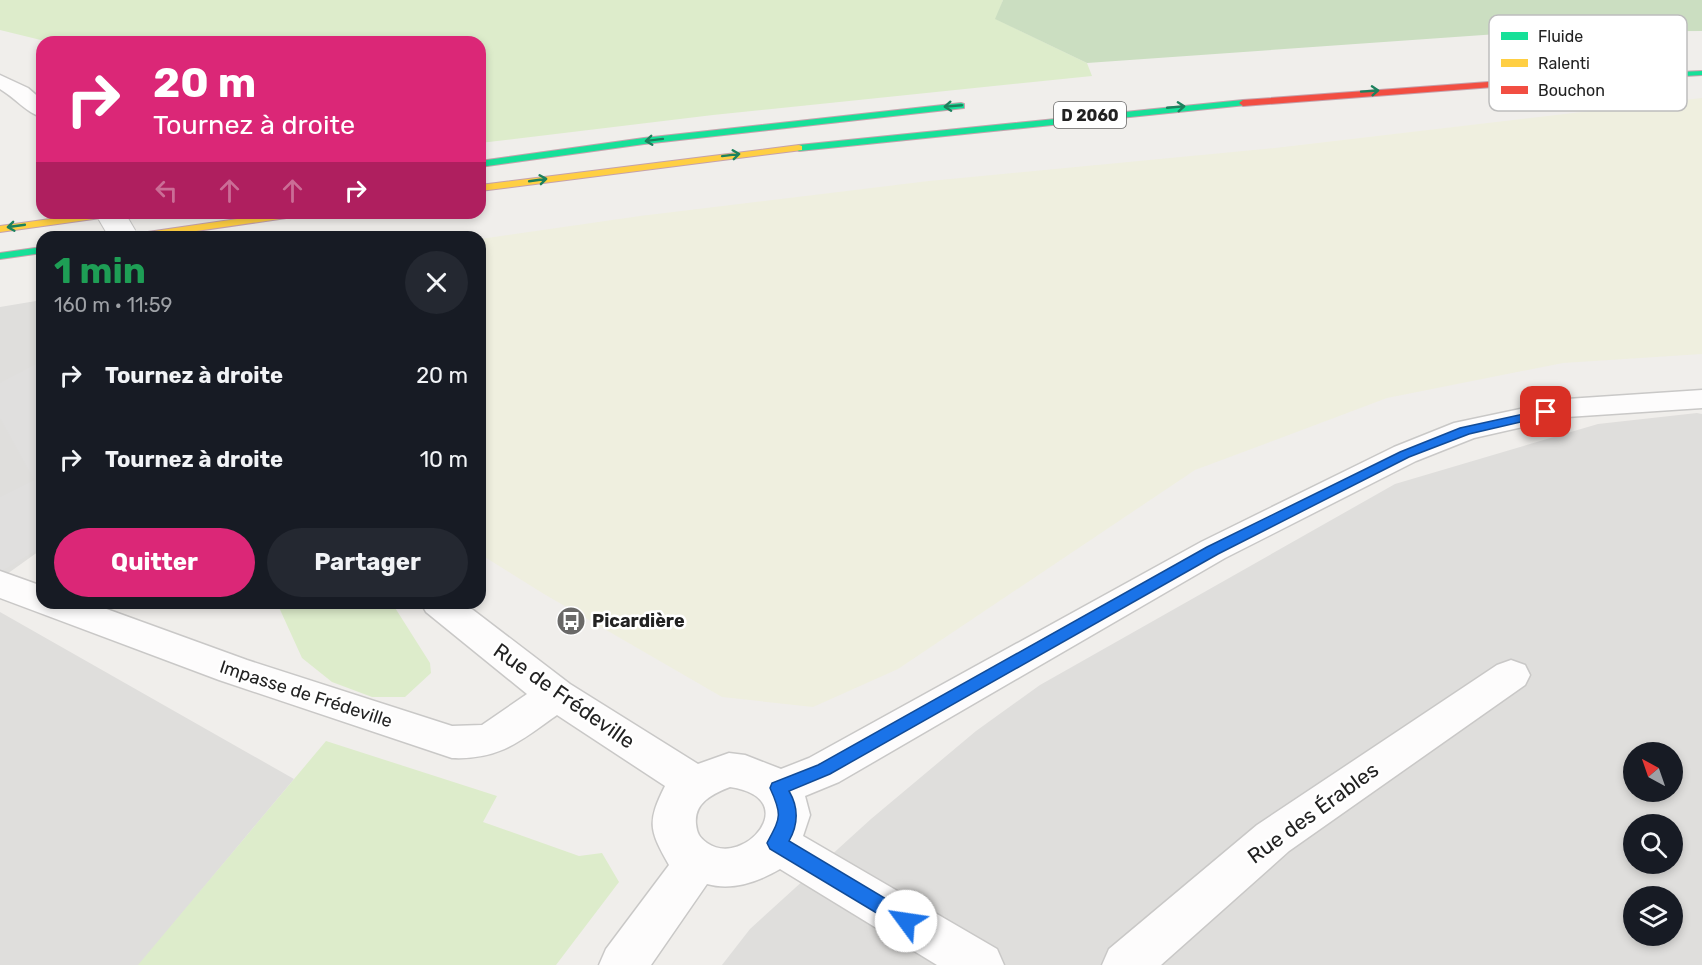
<!DOCTYPE html>
<html lang="fr">
<meta charset="utf-8">
<style>
body{margin:0;font-family:Rubik,sans-serif;background:#242831;color:#f1f3f6;height:100vh;display:flex;flex-direction:column;font-size:22px;white-space:nowrap}
*{box-sizing:border-box;margin:0}
p{font-size:20px;color:#9ea1a6}
.icon{flex:none;width:33px;height:33px;fill:none;stroke:currentColor;stroke-width:2;stroke-linecap:round;stroke-linejoin:round}
.map{position:relative;flex:1;overflow:hidden}
.details{position:absolute;left:36px;top:231px;width:450px;height:378px;display:flex;flex-direction:column;background:#171b24;border-radius:18px;box-shadow:0 3px 9px #0003}
.details>*{flex:none}
.hud{position:absolute;left:36px;top:36px;width:450px;height:183px;border-radius:18px;box-shadow:0 3px 9px #0003;background:#db2777;color:#fff;overflow:hidden}
.needle{width:39px;rotate:320deg}
.controls{position:absolute;left:1623px;top:742px;display:grid;gap:12px}
.controls a{display:grid;place-items:center;width:60px;height:60px;border-radius:50%;background:#171b24;box-shadow:0 3px 9px #0003;font-size:30px}
.pin{position:absolute;display:grid;place-items:center;width:51px;height:51px;color:#fff;margin:-26px;border-radius:12px;box-shadow:0 3px 9px #0006}
.me{position:absolute;width:66px;margin:-33px;rotate:301deg;stroke-linejoin:round;filter:drop-shadow(0 0 4px #0008)}
.turn{display:flex;align-items:center;gap:21px;height:126px;padding:0 18px;font-size:27px}
.turn .icon{width:78px;height:78px;stroke-width:2.5}
.turn b{display:block;font-size:42px;line-height:51px}
.lanes{display:flex;align-items:center;height:57px;padding:0 18px;background:#0003;justify-content:center;gap:30px;direction:ltr}
.lanes .off{opacity:.35}
.round{display:grid;place-items:center;flex:none;width:63px;height:63px;border-radius:32px;background:#242831}
.headline{display:flex;align-items:center;justify-content:space-between;height:102px;padding:0 18px}
h1{font-size:36px;font-weight:700;line-height:45px;color:#1e9e55}
.action{display:flex;gap:12px;margin-top:auto;padding:12px 18px}
.action a{flex:1;height:69px;border-radius:36px;background:#db2777;color:#fff;font-size:24px;font-weight:700;line-height:69px;text-align:center}
.action a+a{background:#242831;color:#f1f3f6}
ul{padding:0;list-style:none}
li{display:flex;align-items:center;gap:18px;height:84px;padding:0 18px}
li div{flex:1}
li b{display:block;font-size:22px}
li em{font-style:normal}
.map>svg:first-child{display:block}
.residential{fill:#dfdedc;fill-rule:evenodd}
.farmland{fill:#efefdf}
.grass{fill:#ddeccb}
.forest{fill:#cbdec1}
.parking{fill:#e0dfde}
.lines{fill:none;stroke-linecap:round;stroke-linejoin:round}
.street-casing{stroke:#c9c8c7;stroke-width:3}
.fast-casing{stroke:#c5a2ac;stroke-width:2}
.slow-casing{stroke:#c5a2ac;stroke-width:2}
.jam-casing{stroke:#c5a2ac;stroke-width:2}
.street{fill:#fdfcfc;fill-rule:evenodd}
.fast{fill:#16e098;fill-rule:evenodd}
.slow{fill:#ffcf43;fill-rule:evenodd}
.jam{fill:#f24e42;fill-rule:evenodd}
.street-bridge-casing{stroke:#c9c8c7;stroke-width:28;stroke-linecap:butt}
.street-bridge{stroke:#fdfcfc;stroke-width:26}
.oneway{stroke:#1c815d}
.route{fill:#1a73e8;stroke:#114b97;stroke-width:1.5}
.labels{text-anchor:middle;stroke-width:5;stroke-linejoin:round;paint-order:stroke}
.shield{fill:#fff;stroke:#646464;stroke-width:1.5}
.shield-label{font-size:16px;font-weight:bold;fill:#222}
.poi-label{font-size:18px;font-weight:bold;fill:#222;stroke:#fff;text-anchor:start}
.street-label{font-size:18px;fill:#222;stroke:#fff}
.near-street-label{font-size:21px;fill:#222;stroke:#fff}
.key{fill:#fff;stroke:#bdbdbd;stroke-width:1.5}
.key-label{font-size:16px;fill:#222}
</style>
<div class="map">
<svg width="1702" height="965" viewBox="0 0 1702 965">
<rect width="100%" height="100%" fill="#f0eeeb"/>
<path class="residential" d="M 42,300 L 42,549 L 0,579 L 0,307 Z
M 1697,413 L 1702,414 L 1702,965 L 722,965 L 750,929 L 871,819 L 976,731 L 1040,685 L 1395,484 L 1598,424 ZM 1634,753 L 1672,753 L 1672,792 L 1634,792 ZM 1634,825 L 1672,825 L 1672,864 L 1634,864 ZM 1634,897 L 1672,897 L 1672,936 L 1634,936 Z
M 0,612 L 294,779 L 139,965 L 0,965 Z"/>
<path class="farmland" d="M 1702,98 L 1702,354 L 1563,363 L 1387,398 L 1195,470 L 898,669 L 813,707 L 722,697 L 544,594 L 480,554 L 480,239 L 640,216 L 929,181 L 1275,148 Z"/>
<path class="grass" d="M 0,0 L 1003,0 L 996,19 L 1087,63 L 1092,76 L 713,115 L 480,143 L 480,42 L 49,42 L 0,30 Z
M 277,603 L 392,603 L 430,663 L 431,673 L 405,697 L 372,697 L 332,682 L 302,658 Z
M 326,741 L 497,796 L 483,822 L 579,856 L 602,853 L 619,882 L 556,965 L 138,965 Z"/>
<path class="forest" d="M 1003,0 L 1702,0 L 1702,31 L 1527,32 L 1087,63 L 995,19 Z"/>
<path class="parking" d="M 42,361 L 42,547 L 0,572 L 0,497 L 34,480 L 0,418 L 0,383 Z"/>
<g class="lines">
<g class="street-casing">
<path id="street" d="M 0,75 L 28,88 L 42,100 L 42,117 C 28,114 14,97 0,89 Z
M 1702,390 L 1702,408 L 1567,417 L 1474,438 L 1416,461 L 1225,558 L 839,782 L 805,796 L 810,815 L 803,836 L 997,949 L 1004,965 L 937,965 L 780,869 C 758,882 732,891 707,884 L 651,965 L 599,965 L 606,949 L 669,865 C 649,830 647,822 665,786 L 557,715 C 520,741 500,760 452,758 L 219,680 L 0,598 L 0,571 L 42,586 L 42,603 L 90,603 L 247,660 L 452,726 L 482,725 L 527,694 L 426,612 L 421,603 L 464,603 L 570,684 L 698,764 L 729,753 L 745,755 L 781,769 L 809,758 L 1201,542 L 1394,447 L 1454,423 L 1567,399 ZM 730,787 C 805,798 744,869 707,843 C 699,837 697,833 696,824 C 694,803 712,794 730,787 Z
M 1511,660 L 1525,665 L 1530,675 L 1525,685 L 1289,851 L 1161,965 L 1102,965 L 1109,949 L 1257,825 L 1497,665 Z"/>
</g>
<g class="fast-casing">
<path id="fast" d="M 1702,71 L 1702,75 L 1544,84 L 1540,81 L 1544,78 Z
M 1243,100 L 1246,101 L 1246,105 L 799,151 L 794,148 L 799,145 Z
M 961,103 L 964,104 L 964,108 L 644,144 L 480,167 L 480,161 L 644,138 Z
M 42,247 L 42,253 L 0,259 L 0,253 Z"/>
</g>
<g class="slow-casing">
<path id="slow" d="M 799,145 L 802,146 L 802,150 L 480,191 L 480,185 Z
M 93,213 L 120,213 L 115,216 L 0,232 L 0,226 Z
M 279,213 L 305,213 L 300,216 L 155,237 L 129,237 L 134,234 Z"/>
</g>
<g class="jam-casing">
<path id="jam" d="M 1544,78 L 1547,79 L 1547,83 L 1243,106 L 1239,103 L 1243,100 Z"/>
</g>
<use href="#street" class="street"/>
<use href="#fast" class="fast"/>
<use href="#slow" class="slow"/>
<use href="#jam" class="jam"/>
<g class="street-bridge-casing">
<path id="street-bridge" d="M 110,213 L 124,237"/>
</g>
<use href="#street-bridge" class="street-bridge"/>
</g>
<defs><path id="oneway-shaft" d="M-6 0H5M1.5-3L5.5 0L1.5 3" fill="none" stroke-width="1.6" stroke-linecap="round" stroke-linejoin="round" transform="scale(1.5)"/></defs>
<g class="oneway">
<use href="#oneway-shaft" transform="translate(1370 91) rotate(-4)"/>
<use href="#oneway-shaft" transform="translate(953 106) rotate(175)"/>
<use href="#oneway-shaft" transform="translate(1176 107) rotate(-5)"/>
<use href="#oneway-shaft" transform="translate(654 140) rotate(173)"/>
<use href="#oneway-shaft" transform="translate(731 155) rotate(-7)"/>
<use href="#oneway-shaft" transform="translate(538 180) rotate(-8)"/>
<use href="#oneway-shaft" transform="translate(16 226) rotate(172)"/>
</g>
<path class="route" d="M 1546,409 L 1553,412 L 1551,415 L 1469,434 L 1409,457 L 1218,554 L 830,774 L 789,791 C 799,808 798,825 789,841 L 913,915 L 916,921 L 913,927 L 906,930 L 900,927 L 770,849 L 767,843 C 780,818 783,816 770,788 L 772,783 L 818,765 L 1207,547 L 1400,452 L 1460,428 Z"/>
<defs>
<g id="bus-disc" transform="scale(1.5)"><circle r="9.5" fill="#6a6968" stroke="#fff"/><path d="M-5-6H5V4H4V6H2V4H-2V6H-4V4H-5ZM-3.5-4V0h7V-4ZM-3.5 1.2v1.5H-2V1.2ZM2 1.2v1.5H3.5V1.2Z" fill="#fff"/></g>
</defs>
<g fill-rule="evenodd">
<use href="#bus-disc" x="571" y="621"/>
</g>
<g class="labels">
<rect class="shield" x="1054" y="102" width="72" height="26" rx="4.5"/>
<g class="shield-label">
<text x="1090" y="121">D 2060</text>
</g>
<g class="poi-label">
<text x="592" y="627">Picardière</text>
</g>
<g class="street-label">
<text transform="translate(306 694) rotate(18)" y="6">Impasse de Frédeville</text>
</g>
<g class="near-street-label">
<text transform="translate(564 696) rotate(35)" y="7">Rue de Frédeville</text>
<text transform="translate(1313 813) rotate(-36)" y="7">Rue des Érables</text>
</g>
</g>
<rect x="1489" y="15" width="198" height="96" rx="9" class="key"/>
<rect x="1501" y="32" width="27" height="8" fill="#16e098"/>
<rect x="1501" y="59" width="27" height="8" fill="#ffcf43"/>
<rect x="1501" y="86" width="27" height="8" fill="#f24e42"/>
<g class="key-label">
<text x="1538" y="42">Fluide</text>
<text x="1538" y="69">Ralenti</text>
<text x="1538" y="96">Bouchon</text>
</g>
</svg>
<div class="controls">
<a><svg class="needle" viewBox="-14 -14 28 28"><path d="M0-13l5 13h-10z" fill="#e53935"/><path d="M0 13l5-13h-10z" fill="#9ea1a6"/></svg></a>
<a><svg class="icon" aria-label="search" viewBox="0 0 24 24"><circle cx="10" cy="10" r="6"/><path d="M15 15l6 6"/></svg></a>
<a><svg class="icon" aria-label="layers" viewBox="0 0 24 24"><path d="M12 4l9 5-9 5-9-5zM3 14l9 5 9-5"/></svg></a>
</div>
<div class="pin" style="left:1546px;top:412px;background:#d93025"><svg class="icon" aria-label="arrive" viewBox="0 0 24 24"><path d="M6 21V4h12l-3 4 3 4H6"/></svg></div>
<svg class="me" style="left:906px;top:921px" viewBox="-20 -20 40 40"><circle r="19" fill="#fff"/><path d="M0-13L10 11 0 6-10 11z" fill="#1a73e8"/></svg>
<div class="hud">
<div class="turn"><svg class="icon" aria-label="right" viewBox="0 0 24 24"><path d="M7 20v-9h11M14 6l5 5-5 5"/></svg><div><b>20 m</b>Tournez à droite</div></div>
<div class="lanes"><svg class="icon off" aria-label="left" viewBox="0 0 24 24"><path d="M17 20v-9H6M10 6l-5 5 5 5"/></svg><svg class="icon off" aria-label="ahead" viewBox="0 0 24 24"><path d="M12 20V5M6 11l6-6 6 6"/></svg><svg class="icon off" aria-label="ahead" viewBox="0 0 24 24"><path d="M12 20V5M6 11l6-6 6 6"/></svg><svg class="icon" aria-label="right" viewBox="0 0 24 24"><path d="M7 20v-9h11M14 6l5 5-5 5"/></svg></div>
</div>
<section class="details">
<div class="headline"><div><h1>1 min</h1><p>160 m · 11:59</p></div><a class="round"><svg class="icon" aria-label="close" viewBox="0 0 24 24"><path d="M6 6l12 12M18 6L6 18"/></svg></a></div>
<ul>
<li><svg class="icon" aria-label="right" viewBox="0 0 24 24"><path d="M7 20v-9h11M14 6l5 5-5 5"/></svg><div><b>Tournez à droite</b></div><em>20 m</em></li>
<li><svg class="icon" aria-label="right" viewBox="0 0 24 24"><path d="M7 20v-9h11M14 6l5 5-5 5"/></svg><div><b>Tournez à droite</b></div><em>10 m</em></li>
</ul>
<div class="action"><a>Quitter</a><a>Partager</a></div>
</section>
</div>
